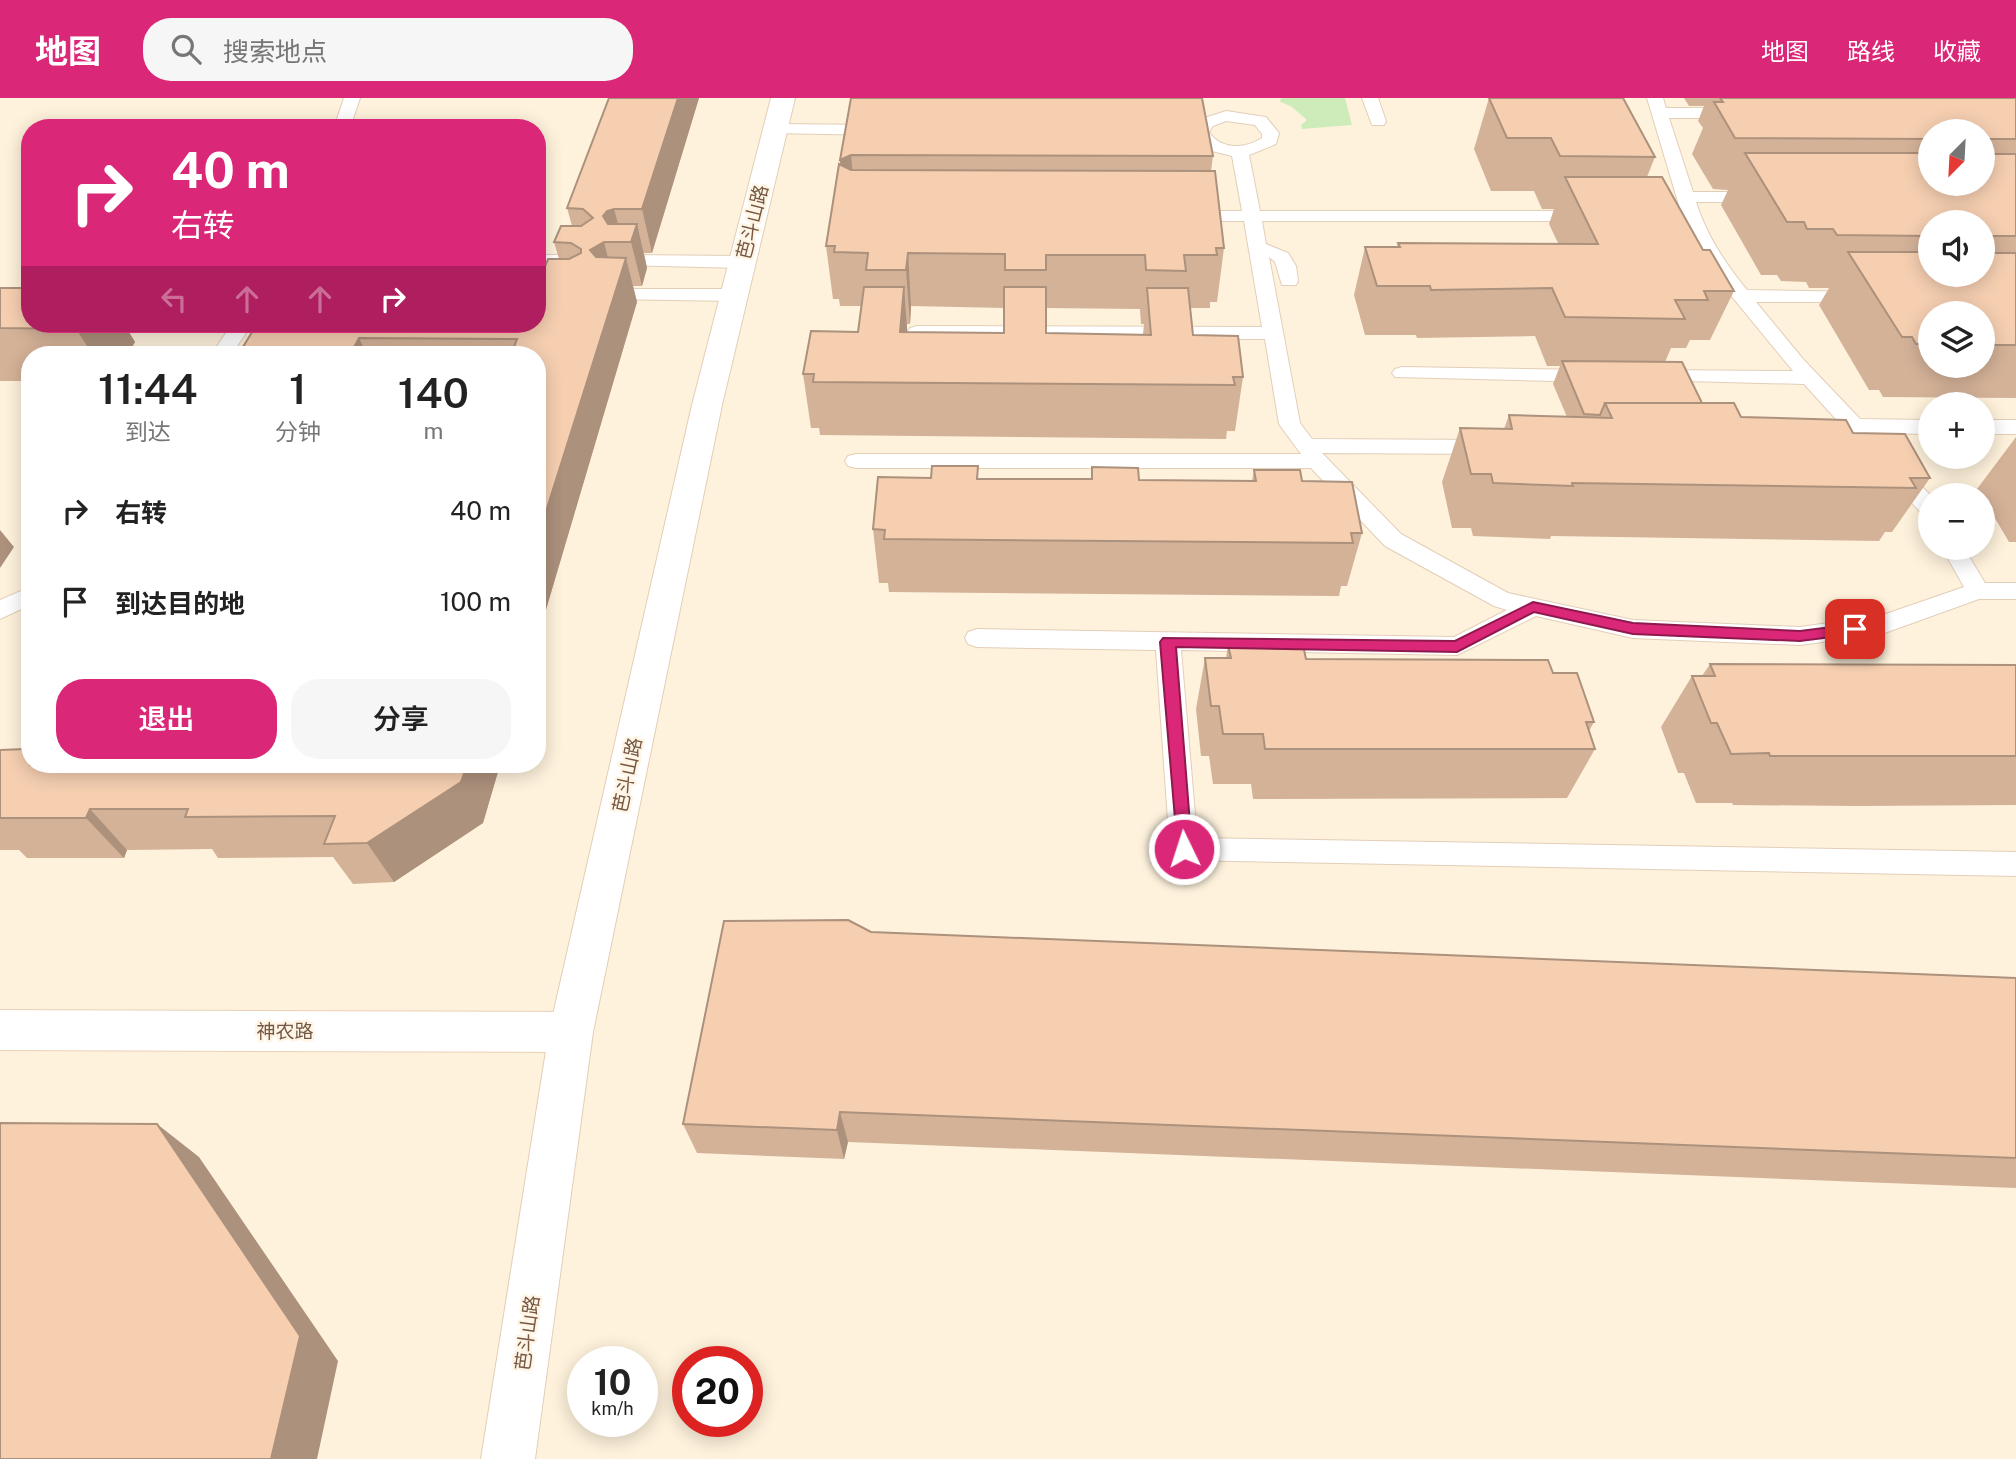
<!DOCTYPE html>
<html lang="zh">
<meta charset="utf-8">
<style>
body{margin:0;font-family:"Public Sans","Noto Sans SC",sans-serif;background:#f6f6f6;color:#222;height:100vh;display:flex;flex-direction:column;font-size:26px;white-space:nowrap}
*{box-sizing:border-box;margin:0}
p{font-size:23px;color:#767676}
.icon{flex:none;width:38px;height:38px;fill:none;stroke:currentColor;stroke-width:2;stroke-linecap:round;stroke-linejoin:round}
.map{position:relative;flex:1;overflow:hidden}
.panel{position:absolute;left:21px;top:248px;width:525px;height:427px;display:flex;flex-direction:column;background:#fff;border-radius:28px;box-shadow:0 4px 18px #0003}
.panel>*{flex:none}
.top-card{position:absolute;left:21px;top:21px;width:525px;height:214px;border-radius:28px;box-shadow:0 4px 18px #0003;background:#db2777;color:#fff;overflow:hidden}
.needle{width:46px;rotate:204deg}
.tools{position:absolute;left:1918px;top:21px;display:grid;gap:14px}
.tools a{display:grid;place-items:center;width:77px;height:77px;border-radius:50%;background:#fff;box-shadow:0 4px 18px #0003;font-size:35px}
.speed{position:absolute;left:567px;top:1248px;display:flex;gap:14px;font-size:35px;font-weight:700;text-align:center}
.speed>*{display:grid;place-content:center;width:91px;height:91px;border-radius:50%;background:#fff;box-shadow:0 4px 18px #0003;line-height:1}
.speed small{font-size:18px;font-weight:400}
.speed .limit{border:10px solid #d22;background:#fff;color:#111}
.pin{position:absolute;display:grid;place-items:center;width:60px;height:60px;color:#fff;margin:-30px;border-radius:14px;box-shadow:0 4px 10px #0006}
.me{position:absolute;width:77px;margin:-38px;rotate:356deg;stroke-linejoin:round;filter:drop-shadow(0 0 5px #0008)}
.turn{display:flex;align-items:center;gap:24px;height:147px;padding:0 35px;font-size:32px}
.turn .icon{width:91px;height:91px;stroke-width:2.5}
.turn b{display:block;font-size:49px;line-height:60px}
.lanes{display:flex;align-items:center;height:66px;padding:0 35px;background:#0003;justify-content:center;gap:35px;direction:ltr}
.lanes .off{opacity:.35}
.eta{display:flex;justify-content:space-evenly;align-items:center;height:119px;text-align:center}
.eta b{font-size:42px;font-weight:600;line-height:49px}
.primary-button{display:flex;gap:14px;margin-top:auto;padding:14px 35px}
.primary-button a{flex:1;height:80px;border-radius:28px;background:#db2777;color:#fff;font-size:28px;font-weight:600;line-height:80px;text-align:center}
.primary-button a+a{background:#f6f6f6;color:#222}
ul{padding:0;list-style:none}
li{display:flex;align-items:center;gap:21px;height:91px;padding:0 35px}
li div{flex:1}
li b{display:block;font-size:26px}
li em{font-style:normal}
header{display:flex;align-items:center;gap:42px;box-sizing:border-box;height:98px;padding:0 35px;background:#db2777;color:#fff}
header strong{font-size:33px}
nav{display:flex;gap:38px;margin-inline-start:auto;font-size:24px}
.search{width:490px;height:63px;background:#f6f6f6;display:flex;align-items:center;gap:18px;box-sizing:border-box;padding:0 24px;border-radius:28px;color:#767676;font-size:26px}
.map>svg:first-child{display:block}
.green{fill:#cdecba}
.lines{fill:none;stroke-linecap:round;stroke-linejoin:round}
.lane-casing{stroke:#e3ceb8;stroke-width:2}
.street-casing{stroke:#e3ceb8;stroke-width:2}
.secondary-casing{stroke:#ead1b7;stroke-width:2}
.lane{fill:#fff;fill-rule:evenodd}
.street{fill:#fff;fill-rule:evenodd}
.secondary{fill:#fff;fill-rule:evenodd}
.wall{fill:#d4b298;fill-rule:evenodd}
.shaded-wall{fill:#ac917c}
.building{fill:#f6cfb1;stroke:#ac917c;stroke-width:2}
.route{fill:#db2777;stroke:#8e194d;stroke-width:2}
.labels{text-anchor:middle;stroke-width:5;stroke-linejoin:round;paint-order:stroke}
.street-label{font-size:19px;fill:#755743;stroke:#fff5e5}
</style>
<header>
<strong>地图</strong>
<div class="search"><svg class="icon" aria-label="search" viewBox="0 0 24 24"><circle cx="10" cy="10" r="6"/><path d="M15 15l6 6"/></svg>搜索地点</div>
<nav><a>地图</a><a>路线</a><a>收藏</a></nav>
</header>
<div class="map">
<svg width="2016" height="1361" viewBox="0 0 2016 1361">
<rect width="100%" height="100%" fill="#fef2dc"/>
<path class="green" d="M 1282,0 L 1345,0 L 1352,27 L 1302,31 L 1301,27 L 1307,22 L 1292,9 L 1279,3 Z"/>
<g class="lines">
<g class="lane-casing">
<path id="lane" d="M 344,0 L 360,0 L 350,30 L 334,30 Z
M 1362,0 L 1378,0 L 1386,23 L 1384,27 L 1372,27 Z
M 1647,0 L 1663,0 L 1666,10 L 1736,10 L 1744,15 L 1736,20 L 1669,20 L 1693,94 L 1761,94 L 1770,99 L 1761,104 L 1696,104 C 1707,138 1725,165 1747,192 L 1865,194 L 1868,198 L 1865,202 L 1858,204 L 1756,204 L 1803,261 L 1860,321 L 1930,322 L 1930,336 L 1872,335 L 1930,397 L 1930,418 L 1922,416 L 1804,286 L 1648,282 L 1645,278 L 1648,274 L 1655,272 L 1793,273 L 1706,167 L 1686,124 L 1648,124 L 1639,119 L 1648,114 L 1681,114 Z
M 1226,13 L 1266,19 L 1279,35 L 1276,46 L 1249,57 L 1260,113 L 1585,113 L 1594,118 L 1585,123 L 1262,123 L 1266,146 L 1288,155 L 1296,168 L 1298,183 L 1296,187 L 1282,187 L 1275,164 L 1269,159 L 1300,325 L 1312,341 L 1489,342 L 1497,344 L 1500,349 L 1497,354 L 1489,356 L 1322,355 L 1401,436 L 1508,495 L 1633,522 L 1800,529 L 1880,518 L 1964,489 L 1942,450 L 1964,450 L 1985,485 L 2016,485 L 2016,501 L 1979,501 L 1882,536 L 1800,547 L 1633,540 L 1536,518 L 1457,557 L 1181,552 L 1197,740 L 2016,754 L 2016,778 L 1184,762 L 1174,759 L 1170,751 L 1156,552 L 977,549 L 968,546 L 965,540 L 968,534 L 977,531 L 1454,539 L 1507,512 L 1494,508 L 1385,448 L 1311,370 L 856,370 L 848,368 L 845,363 L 848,358 L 856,356 L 1301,356 L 1279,326 L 1265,241 L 917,240 L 910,238 L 907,234 L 910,230 L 917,228 L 1262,229 L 1244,123 L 1186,123 L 1177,118 L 1186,113 L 1242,113 L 1232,58 L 1208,52 L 1193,34 L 1201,21 ZM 1226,23 L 1255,27 L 1262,36 L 1262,40 C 1245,51 1221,52 1209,34 L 1213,28 Z
M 775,26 L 880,27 L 888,32 L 880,37 L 769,35 L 767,31 Z
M 537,157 L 584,157 L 593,163 L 584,169 L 537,169 Z
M 626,157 L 742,158 L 751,164 L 742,170 L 619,167 L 617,163 L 619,159 Z
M 615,191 L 734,191 L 744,197 L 734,203 L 608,201 L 605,197 Z
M 232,226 L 252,226 L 231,257 L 211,257 Z
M 1402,269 L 1592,272 L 1599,274 L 1602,278 L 1599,282 L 1592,284 L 1395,279 L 1392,275 L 1395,271 Z
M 1983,322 L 2016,322 L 2016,336 L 1983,336 Z
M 30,489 L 30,507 L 0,521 L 0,502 Z"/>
</g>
<g class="street-casing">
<path id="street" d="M 771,0 L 795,0 L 722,307 L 593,934 L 535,1361 L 481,1361 L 549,934 L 692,307 Z"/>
</g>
<g class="secondary-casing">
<path id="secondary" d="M 0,912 L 571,914 L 587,920 L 593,934 L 587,948 L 571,954 L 0,952 Z"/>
</g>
<use href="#lane" class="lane"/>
<use href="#street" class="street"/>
<use href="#secondary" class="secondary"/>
</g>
<path class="wall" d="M 699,0 L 652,155 L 644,155 L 647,170 L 642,188 L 633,188 L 637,204 L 537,542 L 537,257 L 238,257 L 257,226 L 537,226 L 559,161 L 554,144 L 572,128 L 567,110 Z
M 851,0 L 1213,58 L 1211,73 L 1224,150 L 1217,204 L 1210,204 L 1210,210 L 1190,210 L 1193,237 L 1243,279 L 1235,333 L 1227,333 L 1226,341 L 820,337 L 819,330 L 811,330 L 803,276 L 858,234 L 861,208 L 840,208 L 839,201 L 833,201 L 826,148 ZM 911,208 L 1004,210 L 1004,235 L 907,234 L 907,226 L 910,226 ZM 1046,210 L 1140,211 L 1141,226 L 1144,226 L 1143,236 L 1046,235 Z
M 1489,0 L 1623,0 L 1655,59 L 1647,79 L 1734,193 L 1710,242 L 1690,242 L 1686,250 L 1671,250 L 1665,264 L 1702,305 L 1741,319 L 1853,335 L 1930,380 L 1892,434 L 1885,434 L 1879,443 L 1551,438 L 1550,441 L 1473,438 L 1471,430 L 1452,430 L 1442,384 L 1460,330 L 1504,331 L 1509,317 L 1567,319 L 1553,286 L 1560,268 L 1547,268 L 1535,238 L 1417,240 L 1416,237 L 1365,237 L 1354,197 L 1365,149 L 1397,149 L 1398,145 L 1558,145 L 1549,126 L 1554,111 L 1542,111 L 1534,93 L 1491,93 L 1474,51 Z
M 1684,0 L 2016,0 L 2016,300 L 1883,299 L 1879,292 L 1869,292 L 1819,207 L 1829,190 L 1809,190 L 1806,184 L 1781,183 L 1777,177 L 1761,177 L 1721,107 L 1728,92 L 1713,91 L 1692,56 L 1703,30 L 1698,23 L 1704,8 L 1689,8 ZM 1930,33 L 1983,33 L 1983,86 L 1930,86 ZM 1930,124 L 1983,124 L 1983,177 L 1930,177 ZM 1930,215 L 1983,215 L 1983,268 L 1930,268 Z
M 0,190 L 124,226 L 135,244 L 127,257 L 30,257 L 30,283 L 0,283 Z
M 2016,339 L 2016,444 L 2009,444 L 1983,400 L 1983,397 L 1981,397 L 1977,391 Z
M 978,368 L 978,381 L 1091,381 L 1092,369 L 1139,382 L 1252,383 L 1254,372 L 1302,383 L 1362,435 L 1347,488 L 1341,488 L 1339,498 L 889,494 L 888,485 L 879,485 L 873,431 L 931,380 Z
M 1228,547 L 1306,561 L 1553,575 L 1594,624 L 1589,633 L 1595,651 L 1567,700 L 1253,701 L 1251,686 L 1213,686 L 1209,658 L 1201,658 L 1196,611 L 1205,560 L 1226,560 Z
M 1710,566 L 2016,567 L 2016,707 L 1856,708 L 1733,707 L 1732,705 L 1696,705 L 1684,675 L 1678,675 L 1661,629 L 1692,578 L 1702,578 Z
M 0,652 L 30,667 L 500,667 L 483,725 L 394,784 L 353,786 L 333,759 L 218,760 L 212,751 L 127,752 L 124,760 L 27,760 L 19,752 L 0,752 Z
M 871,834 L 2016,880 L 2016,1090 L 848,1044 L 844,1061 L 697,1055 L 683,1026 Z"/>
<path class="shaded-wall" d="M 678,0 L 699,0 L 652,155 L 642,111 Z
M 851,57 L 856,109 L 845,115 L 840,62 Z
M 614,111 L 623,144 L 610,144 L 603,118 L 607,113 Z
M 637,126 L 647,170 L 642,188 L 631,144 Z
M 604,144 L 615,188 L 590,152 Z
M 908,155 L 911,208 L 910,226 L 906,172 Z
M 626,160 L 637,204 L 537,542 L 537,442 Z
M 904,189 L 908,243 L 904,287 L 900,234 Z
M 80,226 L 124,226 L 135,244 L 127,257 L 93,257 L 76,231 Z
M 359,240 L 367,257 L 350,257 Z
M 0,432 L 14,449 L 0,470 Z
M 467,667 L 500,667 L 483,725 L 394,784 L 367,745 Z
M 90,711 L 127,752 L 124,760 L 86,720 Z
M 840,1014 L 848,1044 L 844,1061 L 837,1032 Z
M 157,1026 L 199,1059 L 338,1263 L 317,1361 L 271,1361 Z"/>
<path class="building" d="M 609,0 L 678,0 L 642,111 L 614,111 L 607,113 L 603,118 L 608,126 L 637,126 L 631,144 L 604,144 L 590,152 L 596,159 L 626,160 L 537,442 L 537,257 L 511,257 L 517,241 L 359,240 L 350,257 L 238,257 L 257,226 L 537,226 L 537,188 L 548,161 L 569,161 L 581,155 L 581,151 L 571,145 L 554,144 L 561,128 L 581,128 L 593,120 L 583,111 L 567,110 Z
M 851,0 L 1202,0 L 1213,58 L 851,57 L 840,62 Z
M 1489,0 L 1623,0 L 1655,59 L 1560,58 L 1551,40 L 1507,40 Z
M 1720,0 L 2016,0 L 2016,41 L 1983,41 L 1983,33 L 1930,33 L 1930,41 L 1735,40 L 1714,4 L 1723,4 Z
M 1745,55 L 1930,55 L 1930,86 L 1983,86 L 1983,56 L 2016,56 L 2016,138 L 1983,138 L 1983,124 L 1930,124 L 1930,138 L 1837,137 L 1833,131 L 1807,131 L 1804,124 L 1787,124 Z
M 839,66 L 851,72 L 1215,73 L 1224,150 L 1216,150 L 1217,157 L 1184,157 L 1186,173 L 1146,172 L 1145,157 L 1046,157 L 1046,172 L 1005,172 L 1005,156 L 908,155 L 906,172 L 866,172 L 868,155 L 834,154 L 835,148 L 826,148 Z
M 1565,79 L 1662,79 L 1703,152 L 1710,152 L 1734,193 L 1704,193 L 1708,202 L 1675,202 L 1685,221 L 1565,219 L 1552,190 L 1431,192 L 1430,188 L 1377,188 L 1365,149 L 1400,149 L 1398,145 L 1598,146 Z
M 1848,154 L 1930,154 L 1930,177 L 1983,177 L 1983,155 L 2016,155 L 2016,247 L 1983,247 L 1983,215 L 1930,215 L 1930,246 L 1916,246 L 1912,239 L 1902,239 Z
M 864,189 L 904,189 L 900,234 L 1004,235 L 1004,189 L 1046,189 L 1046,235 L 1151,237 L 1147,190 L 1188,190 L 1193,237 L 1238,238 L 1243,279 L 1233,279 L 1235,287 L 813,284 L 814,276 L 803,276 L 811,233 L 858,234 Z
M 0,190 L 30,190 L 30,226 L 80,226 L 76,231 L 0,230 Z
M 1562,263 L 1682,264 L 1702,305 L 1605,305 L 1600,317 L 1584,316 Z
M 1605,305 L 1734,305 L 1741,319 L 1846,322 L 1853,335 L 1905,336 L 1930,380 L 1910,380 L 1916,390 L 1572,385 L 1573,388 L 1493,385 L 1491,376 L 1471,376 L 1460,330 L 1512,331 L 1509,317 L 1612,320 Z
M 932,368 L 978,368 L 977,381 L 1092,381 L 1092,369 L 1138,370 L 1139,382 L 1256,383 L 1254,372 L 1300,372 L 1302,383 L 1352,384 L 1362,435 L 1351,435 L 1353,445 L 884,441 L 885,432 L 873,431 L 878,379 L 931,380 Z
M 1228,547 L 1303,547 L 1306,561 L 1548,562 L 1553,575 L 1577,575 L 1594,624 L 1586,624 L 1595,651 L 1265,651 L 1263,636 L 1223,636 L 1219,608 L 1211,608 L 1205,560 L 1231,560 Z
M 1710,566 L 2016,567 L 2016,658 L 1770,658 L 1769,655 L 1731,656 L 1717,625 L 1711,625 L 1692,578 L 1715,578 Z
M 29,644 L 30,667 L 467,667 L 461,684 L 367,745 L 324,746 L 335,718 L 185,719 L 188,711 L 90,711 L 86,720 L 0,720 L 0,652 L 26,651 Z
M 848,822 L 871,834 L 2016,880 L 2016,1060 L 840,1014 L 837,1032 L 683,1026 L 724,823 Z
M 0,1025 L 157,1026 L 300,1238 L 271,1361 L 0,1361 Z"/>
<path class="route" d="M 1533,504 L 1633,525 L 1800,533 L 1855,526 L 1862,531 L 1855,536 L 1800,543 L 1633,536 L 1534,514 L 1457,554 L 1176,549 L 1192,751 L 1190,756 L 1178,756 L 1160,544 L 1163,540 L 1455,543 Z"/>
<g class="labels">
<g class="street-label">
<text transform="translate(752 124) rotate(-76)" y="7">芭斗山路</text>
<text transform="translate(627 677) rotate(-78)" y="7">芭斗山路</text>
<text x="285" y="940">神农路</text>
<text transform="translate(527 1235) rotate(-82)" y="7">芭斗山路</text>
</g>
</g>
</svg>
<div class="tools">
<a><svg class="needle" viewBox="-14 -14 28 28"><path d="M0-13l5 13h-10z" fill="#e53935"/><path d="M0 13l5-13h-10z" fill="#767676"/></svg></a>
<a><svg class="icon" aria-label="sound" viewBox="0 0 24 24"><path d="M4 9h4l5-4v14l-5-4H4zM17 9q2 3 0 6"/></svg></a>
<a><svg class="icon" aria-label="layers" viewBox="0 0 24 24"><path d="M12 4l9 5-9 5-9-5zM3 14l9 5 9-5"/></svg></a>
<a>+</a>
<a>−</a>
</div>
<div class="speed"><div>10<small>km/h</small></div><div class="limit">20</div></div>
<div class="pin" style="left:1855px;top:531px;background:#d93025"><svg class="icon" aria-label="arrive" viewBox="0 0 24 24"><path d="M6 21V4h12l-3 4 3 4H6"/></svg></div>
<svg class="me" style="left:1184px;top:751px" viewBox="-20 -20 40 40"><circle r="17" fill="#db2777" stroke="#fff" stroke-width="3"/><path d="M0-11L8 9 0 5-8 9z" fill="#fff"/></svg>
<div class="top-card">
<div class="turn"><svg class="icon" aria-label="right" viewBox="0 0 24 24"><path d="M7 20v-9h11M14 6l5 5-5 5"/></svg><div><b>40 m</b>右转</div></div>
<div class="lanes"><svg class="icon off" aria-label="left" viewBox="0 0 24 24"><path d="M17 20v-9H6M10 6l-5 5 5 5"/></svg><svg class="icon off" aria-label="ahead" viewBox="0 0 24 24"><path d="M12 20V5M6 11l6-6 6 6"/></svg><svg class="icon off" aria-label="ahead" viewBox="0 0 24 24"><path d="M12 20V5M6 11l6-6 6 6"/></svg><svg class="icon" aria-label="right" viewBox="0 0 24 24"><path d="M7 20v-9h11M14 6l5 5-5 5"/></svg></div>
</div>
<section class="panel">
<div class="eta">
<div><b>11:44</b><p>到达</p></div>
<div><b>1</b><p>分钟</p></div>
<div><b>140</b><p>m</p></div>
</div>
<ul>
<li><svg class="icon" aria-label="right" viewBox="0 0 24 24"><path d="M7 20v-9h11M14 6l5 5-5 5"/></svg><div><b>右转</b></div><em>40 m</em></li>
<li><svg class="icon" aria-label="arrive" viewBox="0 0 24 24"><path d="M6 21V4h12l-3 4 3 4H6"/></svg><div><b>到达目的地</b></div><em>100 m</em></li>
</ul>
<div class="primary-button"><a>退出</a><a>分享</a></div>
</section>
</div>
